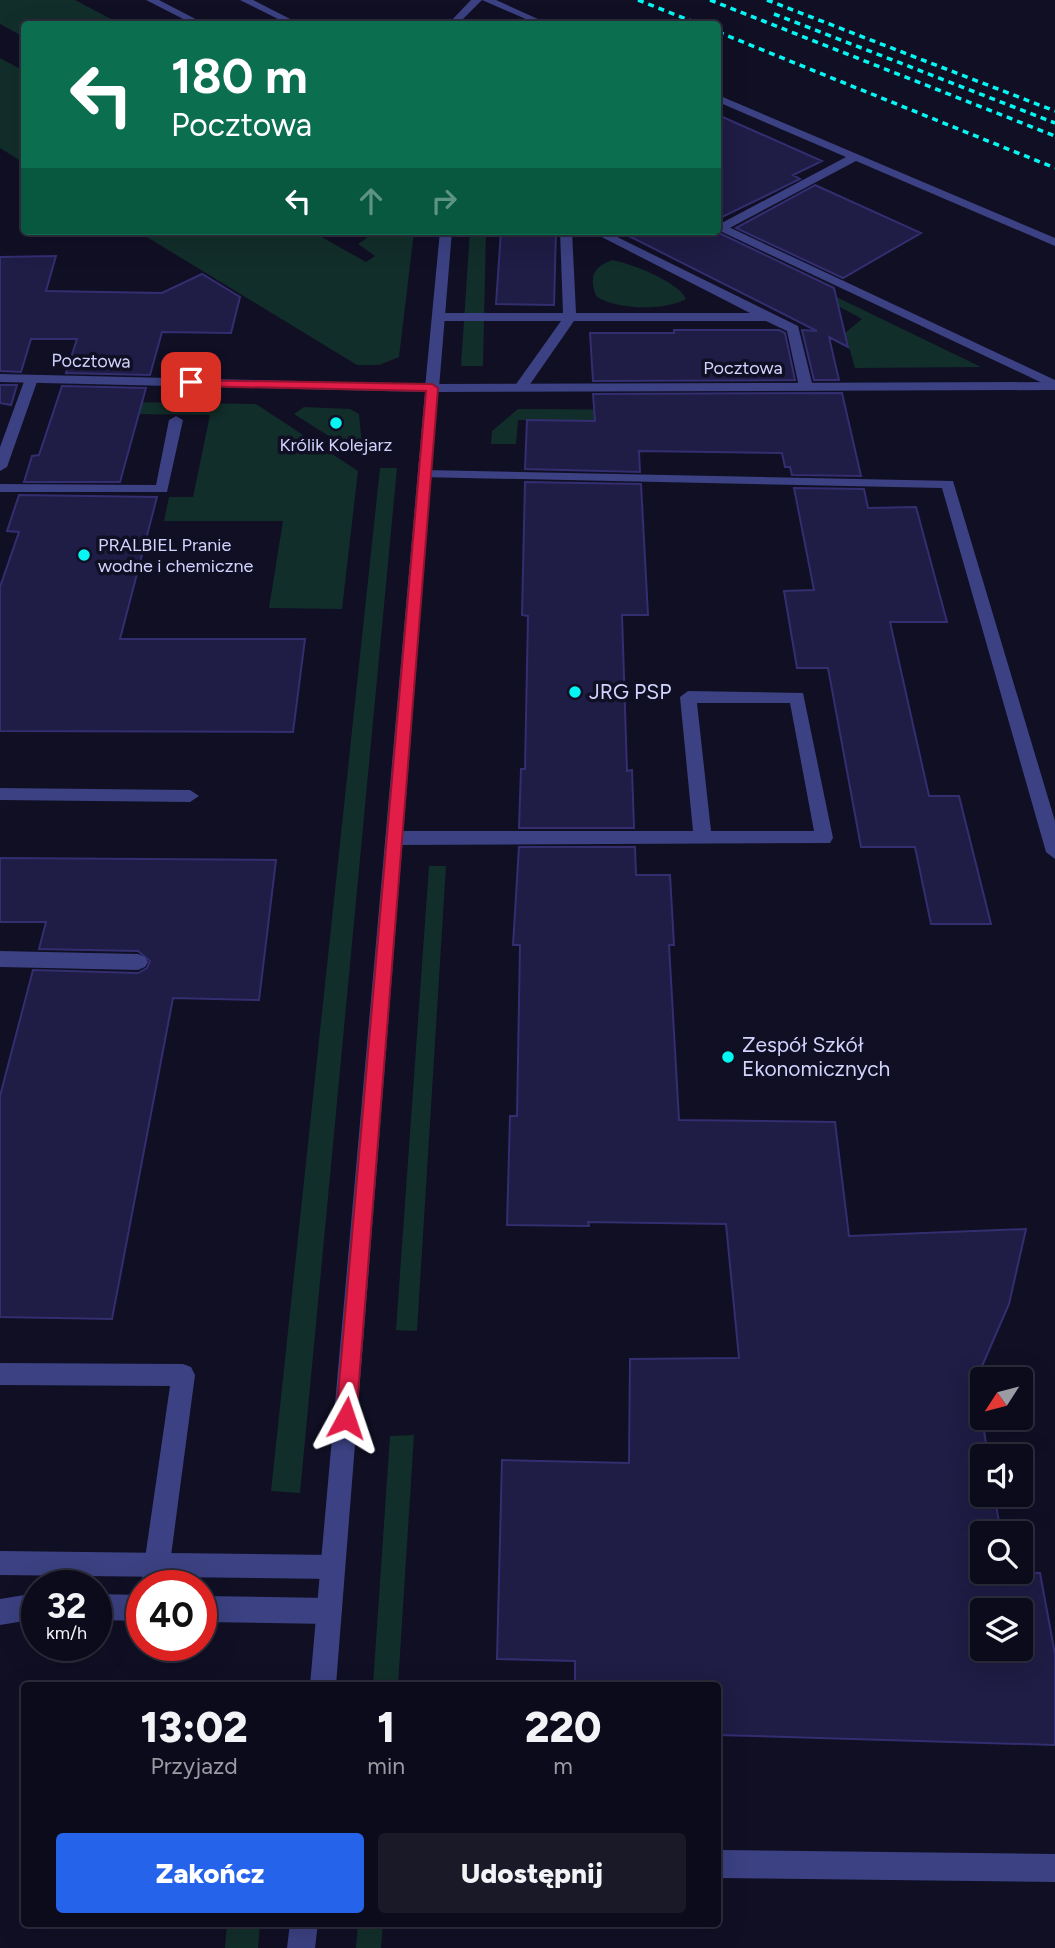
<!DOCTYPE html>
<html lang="pl">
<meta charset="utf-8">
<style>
body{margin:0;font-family:Figtree,sans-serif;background:#1a1928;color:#f1f3f6;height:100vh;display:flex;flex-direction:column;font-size:26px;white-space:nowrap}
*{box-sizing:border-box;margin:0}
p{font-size:23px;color:#9a9ba3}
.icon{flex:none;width:38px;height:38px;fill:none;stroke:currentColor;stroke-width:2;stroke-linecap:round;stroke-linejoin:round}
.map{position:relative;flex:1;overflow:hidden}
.side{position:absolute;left:21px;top:1682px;width:700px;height:245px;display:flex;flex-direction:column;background:#0c0b1b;border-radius:7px;box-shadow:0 7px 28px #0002,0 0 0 2px #2c2b3a}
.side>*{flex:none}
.guide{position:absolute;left:21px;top:21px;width:700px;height:214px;border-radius:7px;box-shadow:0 7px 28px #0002,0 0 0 2px #2c2b3a;background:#0b6e4f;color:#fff;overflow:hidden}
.needle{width:46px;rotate:234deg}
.buttons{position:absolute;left:970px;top:1367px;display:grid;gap:14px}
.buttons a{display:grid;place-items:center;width:63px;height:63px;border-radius:7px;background:#0c0b1b;box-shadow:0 7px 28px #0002,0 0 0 2px #2c2b3a;font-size:35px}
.speed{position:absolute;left:21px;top:1570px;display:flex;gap:14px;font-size:35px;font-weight:700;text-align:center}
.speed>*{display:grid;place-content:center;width:91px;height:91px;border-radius:50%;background:#0c0b1b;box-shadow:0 7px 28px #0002,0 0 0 2px #2c2b3a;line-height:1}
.speed small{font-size:18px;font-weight:400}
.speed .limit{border:10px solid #d22;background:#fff;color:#111}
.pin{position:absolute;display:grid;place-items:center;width:60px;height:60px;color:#fff;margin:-30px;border-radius:14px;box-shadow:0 4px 10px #0006}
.me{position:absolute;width:77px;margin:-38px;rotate:5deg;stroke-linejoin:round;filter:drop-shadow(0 0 5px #0008)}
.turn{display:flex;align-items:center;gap:24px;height:147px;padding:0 35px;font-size:32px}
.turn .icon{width:91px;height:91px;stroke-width:2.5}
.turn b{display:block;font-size:49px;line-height:60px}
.lanes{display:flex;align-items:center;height:66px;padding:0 35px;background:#0003;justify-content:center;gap:35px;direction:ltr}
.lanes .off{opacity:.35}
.eta{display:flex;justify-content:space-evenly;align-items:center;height:119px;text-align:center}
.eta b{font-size:42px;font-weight:800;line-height:49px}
.cta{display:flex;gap:14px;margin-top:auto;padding:14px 35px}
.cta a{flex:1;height:80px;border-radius:7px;background:#2563eb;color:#fff;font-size:28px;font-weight:800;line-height:80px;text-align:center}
.cta a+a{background:#1a1928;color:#f1f3f6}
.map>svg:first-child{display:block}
.green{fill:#122e2a}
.building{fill:#1f1c45;stroke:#332e70;stroke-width:2;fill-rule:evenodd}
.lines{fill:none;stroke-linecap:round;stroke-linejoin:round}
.service{fill:#3b4182;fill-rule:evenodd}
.minor{fill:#3b4182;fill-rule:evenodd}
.tertiary{fill:#3b4182;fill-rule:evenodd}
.rail{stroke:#06f7f3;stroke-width:3.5;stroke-dasharray:6 5;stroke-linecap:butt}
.route{fill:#e11d48;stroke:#92132f;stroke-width:2}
.poi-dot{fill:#06f7f3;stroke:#100f24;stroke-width:2.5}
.labels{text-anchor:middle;stroke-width:7;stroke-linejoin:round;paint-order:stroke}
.far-street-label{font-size:18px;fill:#d3d4fe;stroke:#100f24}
.far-poi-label{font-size:18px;fill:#d3d4fe;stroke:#100f24}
.poi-label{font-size:21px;fill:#d3d4fe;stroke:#100f24;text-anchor:start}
</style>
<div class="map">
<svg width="1055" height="1948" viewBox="0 0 1055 1948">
<rect width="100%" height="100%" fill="#100f24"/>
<path class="green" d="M 0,0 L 75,0 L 111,19 L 96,24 L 24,24 L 24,37 L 0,24 Z
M 0,58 L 24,71 L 24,163 L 0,148 Z
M 137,231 L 311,231 L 366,262 L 375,256 L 358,244 L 367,238 L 354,231 L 414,232 L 399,357 L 379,365 L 357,365 Z
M 470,231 L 486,231 L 483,366 L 461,366 Z
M 700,231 L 981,367 L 855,368 L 845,333 L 862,319 Z
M 612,260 C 630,263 679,282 686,299 C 664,311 616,310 596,296 C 589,277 593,267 612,260 Z
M 57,401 L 256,404 L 358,471 L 342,609 L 269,608 L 283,521 L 164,521 L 169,497 L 193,497 L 210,415 L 53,413 Z
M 304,407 L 350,409 L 359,414 L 362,446 L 351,450 L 294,414 Z
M 518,409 L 846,411 L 848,422 L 518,420 L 516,444 L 491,444 L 492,431 Z
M 380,468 L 397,468 L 300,1493 L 271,1491 Z
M 429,866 L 446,866 L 417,1331 L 396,1330 Z
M 414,1435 L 398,1685 L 373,1685 L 390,1436 Z
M 227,1923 L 260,1923 L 258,1948 L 225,1948 Z
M 358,1923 L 383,1923 L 381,1948 L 356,1948 Z"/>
<path class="building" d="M 718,115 L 822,161 L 793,175 L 800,179 L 718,219 Z
M 815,185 L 921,233 L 843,278 L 736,228 Z
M 501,231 L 556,231 L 554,305 L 496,304 Z
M 619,231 L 715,231 L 834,288 L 848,347 L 829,337 L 839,380 L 814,380 L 802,330 L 817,331 Z
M 56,256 L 46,291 L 162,293 L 202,274 L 240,297 L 231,333 L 162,332 L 150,375 L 66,373 L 77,339 L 31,339 L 21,372 L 0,371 L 0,257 Z
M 674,330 L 779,330 L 785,333 L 795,380 L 593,381 L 590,333 L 674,333 Z
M 0,385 L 17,385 L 11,405 L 0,403 Z
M 62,386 L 146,388 L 120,482 L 24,482 L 32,456 L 39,455 Z
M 842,393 L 861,476 L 792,475 L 790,467 L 785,467 L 782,453 L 639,451 L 640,472 L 525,469 L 527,420 L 595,421 L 593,394 Z
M 525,482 L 641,484 L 648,615 L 622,615 L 627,771 L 632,770 L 634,828 L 519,828 L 521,769 L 525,769 L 528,616 L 522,615 Z
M 794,488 L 864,489 L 868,508 L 916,507 L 947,622 L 890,622 L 929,796 L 959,796 L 991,924 L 931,924 L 915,847 L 861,847 L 828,668 L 797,668 L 784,591 L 814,590 Z
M 19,495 L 157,497 L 120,639 L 305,639 L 293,732 L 0,731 L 0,587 L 19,532 L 7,531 Z
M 519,847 L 635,847 L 636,875 L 670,875 L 674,945 L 669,945 L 679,1120 L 835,1122 L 849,1236 L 1026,1229 L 1009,1304 L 976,1380 L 988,1456 L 982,1456 L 982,1494 L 994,1494 L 1001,1533 L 982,1533 L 982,1572 L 1040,1573 L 1055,1654 L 1055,1745 L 718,1735 L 718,1685 L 575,1685 L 575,1661 L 497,1659 L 502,1460 L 629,1463 L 630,1359 L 739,1358 L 726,1224 L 588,1222 L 589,1226 L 507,1225 L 510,1116 L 517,1116 L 520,945 L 513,945 ZM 982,1610 L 1020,1610 L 1020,1648 L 982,1648 Z
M 0,858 L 276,860 L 259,1000 L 173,998 L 112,1319 L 0,1317 L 0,1096 L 33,970 L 138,973 L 147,968 L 150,961 L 138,951 L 39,949 L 46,922 L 0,922 Z"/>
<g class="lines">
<path class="service" d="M 146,0 L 159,0 L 205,24 L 193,24 Z
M 240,0 L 253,0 L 300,24 L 288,24 Z
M 471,0 L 482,0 L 458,24 L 448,24 Z
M 482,0 L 496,0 L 549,24 L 537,24 Z
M 718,95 L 1055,238 L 1055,246 L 856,161 L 724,231 L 717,231 L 718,225 L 846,157 L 718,102 Z
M 560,231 L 572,231 L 576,313 L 750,313 L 590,231 L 605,231 L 798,326 L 813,387 L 806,391 L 799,387 L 787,331 L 766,321 L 574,321 L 526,390 L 516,390 L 514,387 L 561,321 L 438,321 L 432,317 L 438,313 L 563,313 Z
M 26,376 L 38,379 L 7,467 L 0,471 L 0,447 Z
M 176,416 L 183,420 L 167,492 L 0,492 L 0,484 L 156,485 L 169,420 Z
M 424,470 L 953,481 L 1055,821 L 1055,859 L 1046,852 L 942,488 L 419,477 L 419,471 Z
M 688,691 L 803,693 L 833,838 L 830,843 L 394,845 L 385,838 L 394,831 L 693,831 L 680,697 ZM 697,703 L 790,703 L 814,831 L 711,831 Z
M 0,788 L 190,790 L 199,796 L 190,802 L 0,800 Z
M 0,951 L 138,954 L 145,957 L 148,962 L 145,967 L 138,970 L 0,967 Z
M 0,1363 L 183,1364 L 191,1367 L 195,1375 L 167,1586 L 141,1586 L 170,1386 L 0,1385 Z
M 718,1850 L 1055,1854 L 1055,1882 L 718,1878 Z"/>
<path class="minor" d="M 718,222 L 1055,380 L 1055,389 L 718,230 Z
M 440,231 L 452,231 L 439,388 L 432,392 L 425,388 Z
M 0,1551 L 333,1555 L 342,1558 L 345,1567 L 342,1576 L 333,1579 L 0,1575 Z
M 37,1593 L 37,1619 L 0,1625 L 0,1599 Z
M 96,1594 L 142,1595 L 142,1621 L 96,1620 Z
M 201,1596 L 329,1598 L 338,1602 L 342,1611 L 338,1620 L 329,1624 L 201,1622 Z"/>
<path class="tertiary" d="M 0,374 L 432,384 L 1055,382 L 1055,390 L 438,392 L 336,1685 L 310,1685 L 425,392 L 0,382 Z
M 290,1923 L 318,1923 L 315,1948 L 287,1948 Z"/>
<path class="rail" d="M 638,0 L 699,24
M 710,0 L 1055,136
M 767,0 L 1055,111
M 774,14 L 1055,123
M 718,32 L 1055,168"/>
</g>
<path class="route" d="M 187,380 L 432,384 L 438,388 L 356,1418 L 353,1425 L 346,1428 L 339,1425 L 336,1418 L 426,391 L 191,386 L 187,385 Z"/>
<g class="poi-dot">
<circle cx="336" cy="423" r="7"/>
<circle cx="84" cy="555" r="7"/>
<circle cx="575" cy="692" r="7"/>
<circle cx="728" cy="1057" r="7"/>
</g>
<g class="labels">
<g class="far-street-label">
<text transform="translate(91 361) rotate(1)" y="6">Pocztowa</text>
<text x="743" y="374">Pocztowa</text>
</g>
<g class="far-poi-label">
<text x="336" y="451">Królik Kolejarz</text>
<text x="98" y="551" text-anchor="start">PRALBIEL Pranie<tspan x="98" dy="21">wodne i chemiczne</tspan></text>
</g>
<g class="poi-label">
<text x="589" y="699">JRG PSP</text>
<text x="742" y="1052">Zespół Szkół<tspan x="742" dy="24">Ekonomicznych</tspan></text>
</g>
</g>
</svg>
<div class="buttons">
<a><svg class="needle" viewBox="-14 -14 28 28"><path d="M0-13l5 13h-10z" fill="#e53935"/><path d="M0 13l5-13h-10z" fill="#9a9ba3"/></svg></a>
<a><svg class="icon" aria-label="sound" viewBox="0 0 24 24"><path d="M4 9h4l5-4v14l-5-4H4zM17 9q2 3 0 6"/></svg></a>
<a><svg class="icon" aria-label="search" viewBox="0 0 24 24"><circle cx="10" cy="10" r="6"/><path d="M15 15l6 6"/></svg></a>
<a><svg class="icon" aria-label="layers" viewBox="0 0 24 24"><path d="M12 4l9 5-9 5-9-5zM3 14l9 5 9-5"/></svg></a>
</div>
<div class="speed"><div>32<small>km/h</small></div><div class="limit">40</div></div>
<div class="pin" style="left:191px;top:382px;background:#d93025"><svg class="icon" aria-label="arrive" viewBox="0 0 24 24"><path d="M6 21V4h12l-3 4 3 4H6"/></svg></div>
<svg class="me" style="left:346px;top:1418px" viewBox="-20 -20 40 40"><path d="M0-17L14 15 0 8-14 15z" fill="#e11d48" stroke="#fff" stroke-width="4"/></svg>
<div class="guide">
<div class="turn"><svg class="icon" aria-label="left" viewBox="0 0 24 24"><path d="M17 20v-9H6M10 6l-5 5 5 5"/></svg><div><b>180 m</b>Pocztowa</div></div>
<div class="lanes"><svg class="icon" aria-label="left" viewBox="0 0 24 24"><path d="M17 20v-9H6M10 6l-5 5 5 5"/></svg><svg class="icon off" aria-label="ahead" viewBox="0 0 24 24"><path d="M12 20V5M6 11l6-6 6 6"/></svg><svg class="icon off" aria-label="right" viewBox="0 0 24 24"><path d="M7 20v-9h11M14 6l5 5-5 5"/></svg></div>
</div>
<section class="side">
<div class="eta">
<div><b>13:02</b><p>Przyjazd</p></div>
<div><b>1</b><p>min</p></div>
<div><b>220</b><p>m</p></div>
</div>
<div class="cta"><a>Zakończ</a><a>Udostępnij</a></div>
</section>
</div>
